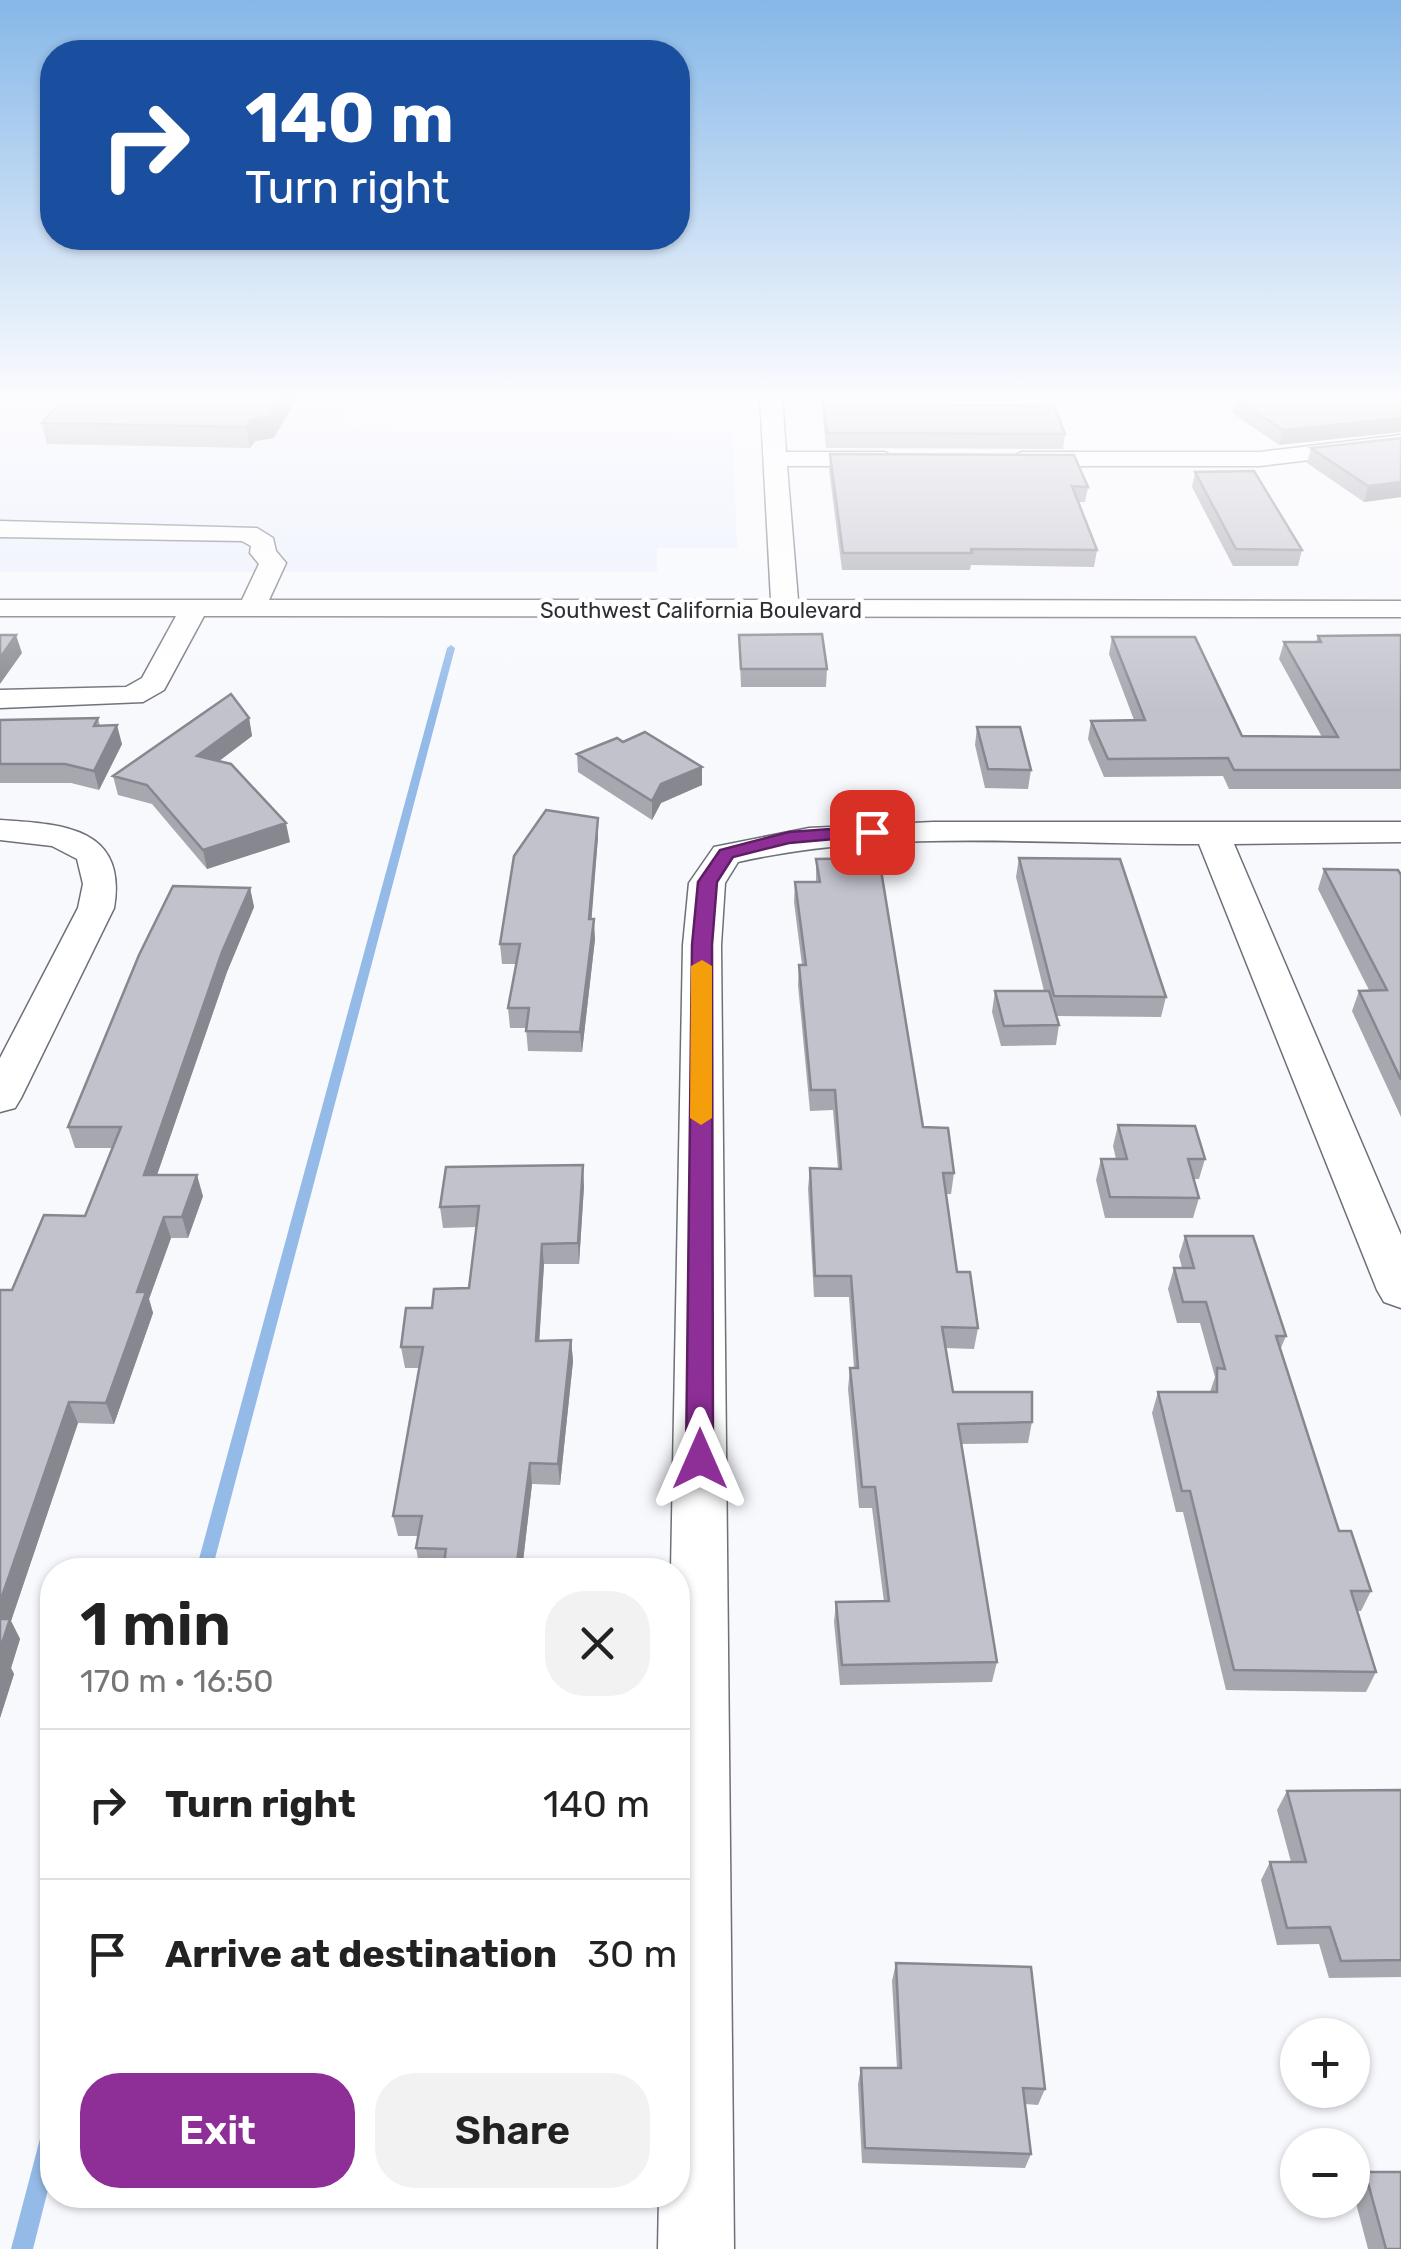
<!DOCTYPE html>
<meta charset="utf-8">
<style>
body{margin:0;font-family:Rubik,sans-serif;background:#f2f2f2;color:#222;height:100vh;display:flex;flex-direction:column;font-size:38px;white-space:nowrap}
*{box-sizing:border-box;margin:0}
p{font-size:32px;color:#767676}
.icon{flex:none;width:55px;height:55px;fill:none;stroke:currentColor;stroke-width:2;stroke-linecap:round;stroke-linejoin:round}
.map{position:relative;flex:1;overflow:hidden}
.side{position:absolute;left:40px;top:1558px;width:650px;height:650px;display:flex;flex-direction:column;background:#fff;border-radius:40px;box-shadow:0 2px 8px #0004}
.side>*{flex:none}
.top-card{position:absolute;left:40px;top:40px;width:650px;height:210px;border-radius:40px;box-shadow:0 2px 8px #0004;background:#1a4fa0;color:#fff;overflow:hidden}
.controls{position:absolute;left:1280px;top:2018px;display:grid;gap:20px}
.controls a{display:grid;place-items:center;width:90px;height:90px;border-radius:50%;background:#fff;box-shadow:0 2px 8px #0004;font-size:50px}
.pin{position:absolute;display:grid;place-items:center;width:85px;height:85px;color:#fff;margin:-42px;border-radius:20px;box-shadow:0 5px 15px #0006}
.me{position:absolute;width:110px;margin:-55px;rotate:0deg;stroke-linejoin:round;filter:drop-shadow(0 0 8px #0008)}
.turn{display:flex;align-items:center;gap:35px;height:210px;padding:0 40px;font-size:45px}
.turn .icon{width:130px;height:130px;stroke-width:2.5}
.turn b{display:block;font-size:70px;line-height:85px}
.round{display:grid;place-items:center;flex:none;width:105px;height:105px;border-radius:40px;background:#f2f2f2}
.head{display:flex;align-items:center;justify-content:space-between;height:170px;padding:0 40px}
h1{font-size:60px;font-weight:600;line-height:75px}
.cta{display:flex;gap:20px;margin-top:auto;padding:20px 40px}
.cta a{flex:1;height:115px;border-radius:40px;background:#8e2f97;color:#fff;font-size:40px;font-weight:600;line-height:115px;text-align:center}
.cta a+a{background:#f2f2f2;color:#222}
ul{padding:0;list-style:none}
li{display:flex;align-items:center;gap:30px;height:150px;padding:0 40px;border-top:2px solid #e0e0e0}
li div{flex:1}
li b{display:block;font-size:38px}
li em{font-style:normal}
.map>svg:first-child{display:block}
.built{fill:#ebeffd}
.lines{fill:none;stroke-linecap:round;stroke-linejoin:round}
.stream{fill:#94bbe7;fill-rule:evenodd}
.minor-casing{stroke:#6d7079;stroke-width:3}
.minor{fill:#fff;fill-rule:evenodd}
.wall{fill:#a6a7af}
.shaded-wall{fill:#87888f}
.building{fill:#c1c2cc;stroke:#87888f;stroke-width:2.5}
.route{fill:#8e2f97;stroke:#5c1f62;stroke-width:2.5}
.slow{fill:#f59e0b}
.labels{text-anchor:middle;stroke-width:9;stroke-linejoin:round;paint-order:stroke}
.far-street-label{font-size:22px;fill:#2d2f32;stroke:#fff}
</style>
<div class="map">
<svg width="1401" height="2249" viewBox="0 0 1401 2249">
<rect width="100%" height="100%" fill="#f8f9fd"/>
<path class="built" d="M 0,396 L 5,396 L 1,402 L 350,403 L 341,424 L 361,430 L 733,433 L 737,548 L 657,548 L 657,572 L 0,572 Z"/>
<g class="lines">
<path class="stream" d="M 451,645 L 455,648 L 212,1570 L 196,1570 L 447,648 Z
M 52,2124 L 52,2174 L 33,2249 L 11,2249 L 41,2135 L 45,2128 Z"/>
<g class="minor-casing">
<path id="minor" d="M 760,396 L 782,396 L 786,452 L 885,452 L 897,459 L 885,466 L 787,466 L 798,600 L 1401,601 L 1401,617 L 204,616 L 164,690 L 143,702 L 0,708 L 0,690 L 126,687 L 142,678 L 176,616 L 0,616 L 0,600 L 242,600 L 259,564 L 250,553 L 251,546 L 242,541 L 0,537 L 0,521 L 257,528 L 273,538 L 276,551 L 286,563 L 269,600 L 771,600 Z
M 1401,435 L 1401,449 L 1260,466 L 1021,466 L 1009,459 L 1021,452 L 1260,452 Z
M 0,820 C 62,824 128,827 114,908 L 21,1098 L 15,1108 L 0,1112 L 0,1058 L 78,908 L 83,884 L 77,859 L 52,846 L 0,840 Z
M 933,822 L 1401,822 L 1401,842 L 1234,844 L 1401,1235 L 1401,1308 L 1384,1302 L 1377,1290 L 1199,844 C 1047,845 888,828 738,862 L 725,883 L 721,945 L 734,2249 L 658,2249 L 659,2195 L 678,2195 L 678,1570 L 671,1570 L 683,945 L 689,883 L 714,847 L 809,828 Z"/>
</g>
<use href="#minor" class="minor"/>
</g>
<path class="wall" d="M 298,396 L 274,438 L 255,441 L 250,448 L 47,444 L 42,423 Z
M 821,396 L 948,396 L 951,405 L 1065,434 L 1063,449 L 826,448 Z
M 1401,396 L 1279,445 L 1232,413 L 1235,399 Z
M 1401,438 L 1401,497 L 1364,502 L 1307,463 L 1311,448 Z
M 830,454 L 1088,487 L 1085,502 L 1078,502 L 1097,550 L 1094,567 L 971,565 L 970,570 L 842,570 L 829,470 Z
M 1195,472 L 1302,550 L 1298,566 L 1233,566 L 1192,487 Z
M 739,635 L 827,669 L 826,687 L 741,687 Z
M 1401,635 L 1401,789 L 1229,789 L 1223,776 L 1104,777 L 1088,739 L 1091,721 L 1134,720 L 1109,654 L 1112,637 L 1242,736 L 1322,737 L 1279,659 L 1284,642 L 1316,642 L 1318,636 Z
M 98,718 L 100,726 L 122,744 L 99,790 L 71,783 L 0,783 L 0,720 Z
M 249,718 L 252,736 L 219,761 L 290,842 L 207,869 L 152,804 L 118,795 L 113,776 Z
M 977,727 L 1031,770 L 1028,789 L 985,788 L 975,745 Z
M 577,754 L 702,785 L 661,803 L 652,820 L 578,772 Z
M 598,818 L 598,837 L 591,919 L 595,939 L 582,1052 L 528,1051 L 526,1028 L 510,1028 L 508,1008 L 516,964 L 502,964 L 500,944 Z
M 1019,858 L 1166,997 L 1161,1017 L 1057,1016 L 1059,1025 L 1056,1045 L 1001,1046 L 992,1012 L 995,991 L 1044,991 L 1016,877 Z
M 816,859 L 923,1127 L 954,1173 L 951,1194 L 946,1194 L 957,1272 L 978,1328 L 974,1349 L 945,1348 L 953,1392 L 1032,1422 L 1028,1443 L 961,1444 L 997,1662 L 992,1682 L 840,1685 L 834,1622 L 836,1602 L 884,1602 L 872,1508 L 859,1508 L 848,1389 L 850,1368 L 854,1368 L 849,1297 L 814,1297 L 808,1189 L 810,1168 L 838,1169 L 833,1110 L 810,1111 L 798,985 L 799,965 L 802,965 L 794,902 L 795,882 L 816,882 Z
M 1324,869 L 1401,875 L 1401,1117 L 1352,1011 L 1359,991 L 1369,990 L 1318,889 Z
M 250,888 L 254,907 L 227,972 L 157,1175 L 203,1196 L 188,1238 L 171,1238 L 149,1299 L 153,1313 L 114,1424 L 78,1423 L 11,1621 L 20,1639 L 11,1668 L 14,1674 L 0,1718 L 0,1290 L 12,1290 L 85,1216 L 113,1148 L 75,1148 L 68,1127 Z
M 1118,1125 L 1205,1159 L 1199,1179 L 1194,1179 L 1199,1198 L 1193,1218 L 1105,1218 L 1096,1180 L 1101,1159 L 1116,1159 L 1113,1146 Z
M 584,1186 L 579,1264 L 544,1264 L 539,1341 L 571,1340 L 573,1361 L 560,1485 L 532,1484 L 522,1570 L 420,1569 L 416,1548 L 418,1536 L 398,1536 L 393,1516 L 420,1368 L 405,1368 L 401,1347 L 432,1308 L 469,1288 L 477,1227 L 443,1228 L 440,1207 Z
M 1185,1236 L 1286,1336 L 1280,1350 L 1339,1531 L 1371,1591 L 1361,1611 L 1357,1611 L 1376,1672 L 1366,1692 L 1226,1690 L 1183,1512 L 1176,1512 L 1152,1413 L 1158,1392 L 1210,1392 L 1215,1377 L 1200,1323 L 1177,1323 L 1168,1289 L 1174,1268 L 1182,1268 L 1179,1256 Z
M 1401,1790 L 1401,1977 L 1329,1978 L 1319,1944 L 1277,1945 L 1261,1880 L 1270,1862 L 1291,1862 L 1277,1810 L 1287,1791 Z
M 896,1963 L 1045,2089 L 1038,2105 L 1025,2104 L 1031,2154 L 1025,2168 L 862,2163 L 858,2084 L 861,2068 L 897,2068 L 892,1981 Z
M 1365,2172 L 1401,2249 L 1368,2249 L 1352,2188 Z"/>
<path class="shaded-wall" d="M 282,396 L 298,396 L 274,438 L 255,441 L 250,448 L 246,427 L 251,419 Z
M 1401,418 L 1401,432 L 1279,445 L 1283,430 Z
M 1401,482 L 1401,497 L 1364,502 L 1368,486 Z
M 16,635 L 22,653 L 0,684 L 0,658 Z
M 249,718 L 252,736 L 202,774 L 197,756 Z
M 117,725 L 122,744 L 99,790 L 94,771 Z
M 702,767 L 702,785 L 661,803 L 652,820 L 652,801 L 661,784 Z
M 598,818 L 598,837 L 590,939 L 589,919 Z
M 286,823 L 290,842 L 207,869 L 203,850 Z
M 250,888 L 254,907 L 227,972 L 150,1195 L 144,1175 L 222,952 Z
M 594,919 L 595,939 L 582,1052 L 580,1032 Z
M 583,1165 L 584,1186 L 579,1264 L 578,1243 Z
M 197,1175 L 203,1196 L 188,1238 L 182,1217 Z
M 164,1217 L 171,1238 L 149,1299 L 153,1313 L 114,1424 L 106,1403 L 137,1292 Z
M 542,1244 L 544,1264 L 538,1362 L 536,1341 Z
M 571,1340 L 573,1361 L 560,1485 L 558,1464 Z
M 69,1402 L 78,1423 L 11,1621 L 20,1639 L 11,1668 L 14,1674 L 0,1718 L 0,1602 Z
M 530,1463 L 532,1484 L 522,1570 L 516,1570 Z"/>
<path class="building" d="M 65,396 L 282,396 L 270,416 L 251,419 L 246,427 L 42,423 Z
M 823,396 L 948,396 L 951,405 L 1054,406 L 1065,434 L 827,433 Z
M 1265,396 L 1401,396 L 1401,418 L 1283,430 L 1235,399 Z
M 1401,438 L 1401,482 L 1368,486 L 1311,448 Z
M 830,454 L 1074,455 L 1088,487 L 1072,486 L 1097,550 L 971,549 L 972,553 L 843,553 Z
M 1254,471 L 1302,550 L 1236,549 L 1195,472 Z
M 822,634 L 827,669 L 741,669 L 739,635 Z
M 0,635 L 16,635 L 0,658 Z
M 1401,635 L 1401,770 L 1234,770 L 1228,758 L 1108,759 L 1091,721 L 1145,720 L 1112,637 L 1195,637 L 1242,736 L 1338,737 L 1284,642 L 1321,642 L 1318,636 Z
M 231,694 L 249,718 L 197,756 L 231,764 L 286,823 L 203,850 L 147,785 L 113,776 Z
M 98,718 L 94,726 L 117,725 L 94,771 L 65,764 L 0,764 L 0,720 Z
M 977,727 L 1020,727 L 1031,770 L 988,769 Z
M 645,732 L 702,767 L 661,784 L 652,801 L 577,754 L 617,738 L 623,742 Z
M 546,810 L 598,818 L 589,919 L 594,919 L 580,1032 L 526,1031 L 529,1008 L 508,1008 L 520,944 L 500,944 L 514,856 Z
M 879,858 L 923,1127 L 948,1128 L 954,1173 L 943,1173 L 957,1272 L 970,1272 L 978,1328 L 942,1327 L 953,1392 L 1032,1392 L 1032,1422 L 958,1424 L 997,1662 L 842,1665 L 836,1602 L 889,1601 L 875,1487 L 862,1487 L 850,1368 L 858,1368 L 851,1276 L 815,1276 L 810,1168 L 841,1169 L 835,1090 L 811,1090 L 799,965 L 806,965 L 795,882 L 820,882 L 816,859 Z
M 1019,858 L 1120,859 L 1166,997 L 1054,996 Z
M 1324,869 L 1398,870 L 1401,875 L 1401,1080 L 1359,991 L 1387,990 Z
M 173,886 L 250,888 L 222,952 L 144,1175 L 197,1175 L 182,1217 L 164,1217 L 137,1292 L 146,1292 L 106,1403 L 69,1402 L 0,1602 L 0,1290 L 12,1290 L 44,1215 L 85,1216 L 121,1127 L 68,1127 L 139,955 Z
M 995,991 L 1049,991 L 1059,1025 L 1004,1026 Z
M 1118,1125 L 1195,1126 L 1205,1159 L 1188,1159 L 1199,1198 L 1110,1197 L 1101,1159 L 1127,1159 Z
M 583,1165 L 578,1243 L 542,1244 L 536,1341 L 571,1340 L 558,1464 L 530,1463 L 516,1570 L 443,1570 L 446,1549 L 416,1548 L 422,1516 L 393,1516 L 423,1347 L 401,1347 L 406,1308 L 432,1308 L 434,1289 L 469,1288 L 479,1206 L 440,1207 L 446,1167 Z
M 1185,1236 L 1253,1236 L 1286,1336 L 1276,1336 L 1339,1531 L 1351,1531 L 1371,1591 L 1351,1591 L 1376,1672 L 1234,1670 L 1190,1491 L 1182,1491 L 1158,1392 L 1217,1392 L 1217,1368 L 1225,1369 L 1206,1302 L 1183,1302 L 1174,1268 L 1194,1268 Z
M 0,1619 L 10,1619 L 0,1649 Z
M 1401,1790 L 1401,1960 L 1341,1961 L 1330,1927 L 1287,1928 L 1270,1862 L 1306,1862 L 1287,1791 Z
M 896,1963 L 1031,1967 L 1045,2089 L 1023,2088 L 1031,2154 L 865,2148 L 861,2068 L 901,2068 Z
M 1365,2172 L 1401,2172 L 1401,2249 L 1386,2249 Z"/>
<linearGradient id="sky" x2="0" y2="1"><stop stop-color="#86b7e8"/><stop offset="0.56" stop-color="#fcfcfe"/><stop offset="1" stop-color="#fcfcfe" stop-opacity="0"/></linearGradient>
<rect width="1401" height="711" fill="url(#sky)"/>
<path class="route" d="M 872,826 L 879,828 L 879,835 L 789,843 L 733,857 L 717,882 L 712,945 L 713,1459 L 709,1467 L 690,1467 L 686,1459 L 692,945 L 698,882 L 720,850 L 789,832 Z"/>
<path class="slow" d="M 702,960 L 712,966 L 712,1118 L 701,1125 L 690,1118 L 691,966 Z"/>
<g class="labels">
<g class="far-street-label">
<text x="701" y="618">Southwest California Boulevard</text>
</g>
</g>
</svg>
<div class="controls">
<a>+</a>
<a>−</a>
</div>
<div class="pin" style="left:872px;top:832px;background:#d93025"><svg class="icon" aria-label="arrive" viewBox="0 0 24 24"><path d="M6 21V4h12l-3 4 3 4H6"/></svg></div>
<svg class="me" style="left:700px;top:1459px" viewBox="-20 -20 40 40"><path d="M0-17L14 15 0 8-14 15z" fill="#8e2f97" stroke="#fff" stroke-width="4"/></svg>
<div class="top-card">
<div class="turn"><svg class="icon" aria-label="right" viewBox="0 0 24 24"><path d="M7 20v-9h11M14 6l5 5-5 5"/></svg><div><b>140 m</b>Turn right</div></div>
</div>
<section class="side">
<div class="head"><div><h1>1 min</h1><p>170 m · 16:50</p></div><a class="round"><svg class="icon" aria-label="close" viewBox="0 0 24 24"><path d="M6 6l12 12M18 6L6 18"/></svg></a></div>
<ul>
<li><svg class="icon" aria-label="right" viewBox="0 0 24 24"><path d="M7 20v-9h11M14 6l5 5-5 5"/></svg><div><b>Turn right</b></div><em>140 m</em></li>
<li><svg class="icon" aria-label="arrive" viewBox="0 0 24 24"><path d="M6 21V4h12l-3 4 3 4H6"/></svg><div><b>Arrive at destination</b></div><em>30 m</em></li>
</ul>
<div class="cta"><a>Exit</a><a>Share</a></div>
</section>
</div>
